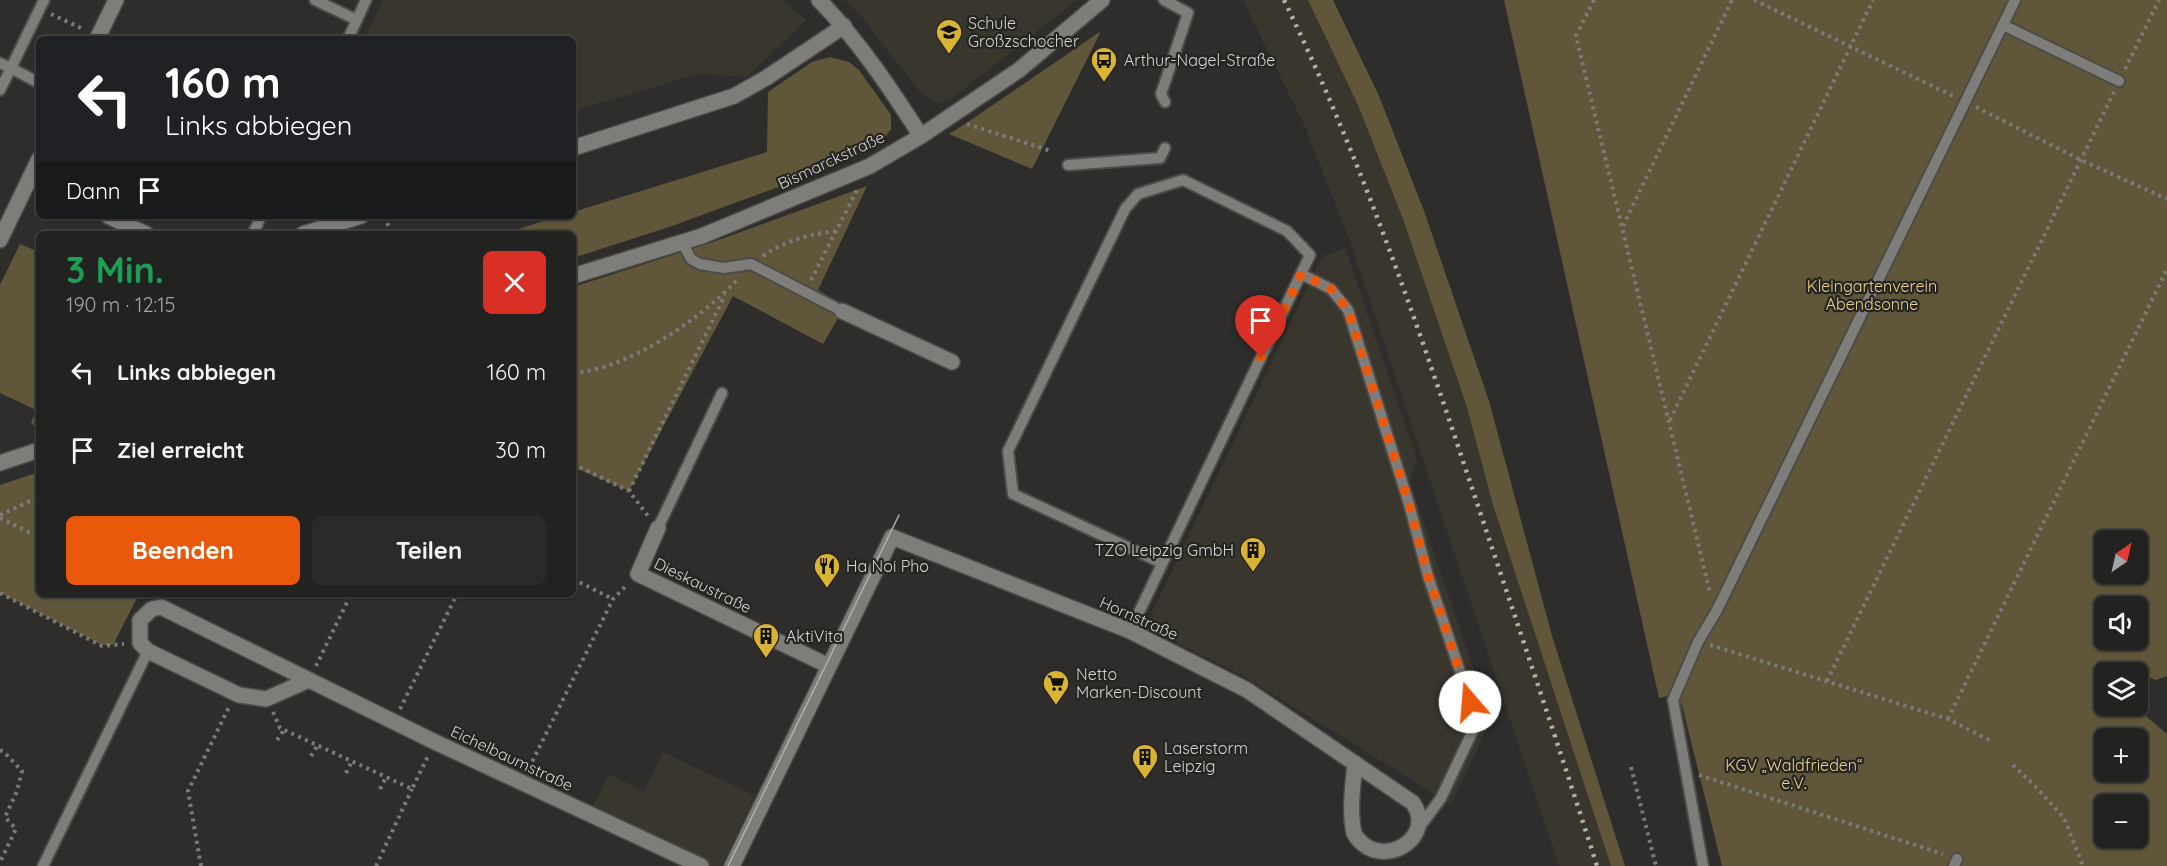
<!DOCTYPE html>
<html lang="de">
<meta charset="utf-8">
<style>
body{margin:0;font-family:Quicksand,sans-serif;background:#2a2a29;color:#f1f3f6;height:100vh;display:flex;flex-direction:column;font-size:22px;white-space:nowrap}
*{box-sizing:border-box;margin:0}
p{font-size:20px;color:#a2a4a5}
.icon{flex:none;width:33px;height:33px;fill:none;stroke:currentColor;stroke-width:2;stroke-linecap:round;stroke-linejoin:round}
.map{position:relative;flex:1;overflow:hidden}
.drawer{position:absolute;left:36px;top:231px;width:540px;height:366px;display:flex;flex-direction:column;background:#222220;border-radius:9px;box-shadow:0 2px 4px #0004,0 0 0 2px #3f3f3e}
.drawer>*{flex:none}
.banner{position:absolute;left:36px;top:36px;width:540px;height:183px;border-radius:9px;box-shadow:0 2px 4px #0004,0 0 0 2px #3f3f3e;background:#202124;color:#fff;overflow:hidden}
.needle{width:39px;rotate:34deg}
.controls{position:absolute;left:2094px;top:530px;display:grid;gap:12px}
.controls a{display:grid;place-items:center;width:54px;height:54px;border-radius:9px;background:#222220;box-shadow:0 2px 4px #0004,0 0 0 2px #3f3f3e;font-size:30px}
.pin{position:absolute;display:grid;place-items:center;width:51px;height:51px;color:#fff;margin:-62px -26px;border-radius:50% 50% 50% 0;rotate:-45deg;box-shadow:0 0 6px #0007}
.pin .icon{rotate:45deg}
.me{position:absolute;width:66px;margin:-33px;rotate:342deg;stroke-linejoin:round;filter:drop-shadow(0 0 4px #0008)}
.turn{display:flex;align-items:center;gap:21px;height:126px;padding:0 30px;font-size:27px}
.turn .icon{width:78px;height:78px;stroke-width:2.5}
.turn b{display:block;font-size:42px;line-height:51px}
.then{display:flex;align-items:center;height:57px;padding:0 30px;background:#0003;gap:12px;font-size:22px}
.round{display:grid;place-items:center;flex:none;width:63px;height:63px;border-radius:9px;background:#2a2a29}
.summary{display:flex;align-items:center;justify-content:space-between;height:102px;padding:0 30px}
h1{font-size:36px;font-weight:800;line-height:45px;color:#1e9e55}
.primary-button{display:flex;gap:12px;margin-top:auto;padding:12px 30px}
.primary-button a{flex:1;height:69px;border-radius:9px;background:#ea580c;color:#fff;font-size:24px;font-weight:800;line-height:69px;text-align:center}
.primary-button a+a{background:#2a2a29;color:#f1f3f6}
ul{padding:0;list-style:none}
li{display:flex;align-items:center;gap:18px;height:78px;padding:0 30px}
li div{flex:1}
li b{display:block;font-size:22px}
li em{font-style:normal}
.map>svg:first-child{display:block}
.built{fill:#39362e}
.green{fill:#60573b;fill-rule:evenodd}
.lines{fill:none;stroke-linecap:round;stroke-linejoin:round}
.lane-casing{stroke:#4c4b48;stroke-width:14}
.street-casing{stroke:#4c4b48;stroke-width:18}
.secondary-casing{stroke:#4c4b48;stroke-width:18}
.path{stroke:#7c7b79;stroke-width:4;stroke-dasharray:3 4.5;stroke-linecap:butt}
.lane{stroke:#7e7d79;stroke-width:10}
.street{stroke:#7e7d79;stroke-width:15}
.secondary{stroke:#7e7d79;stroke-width:15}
.tram{stroke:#b1b0ae;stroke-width:1.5}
.rail{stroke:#b1b0ae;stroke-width:4.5;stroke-dasharray:3 6;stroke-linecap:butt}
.route{stroke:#ea580c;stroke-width:10;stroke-dasharray:0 18}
.labels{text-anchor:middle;stroke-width:4.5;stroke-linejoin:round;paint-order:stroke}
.poi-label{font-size:16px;fill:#d5d4d2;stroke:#252421;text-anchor:start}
.street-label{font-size:16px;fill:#d5d4d2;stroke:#252421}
.park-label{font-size:16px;fill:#ebd38e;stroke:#252421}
</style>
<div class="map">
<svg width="2167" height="866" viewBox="0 0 2167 866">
<rect width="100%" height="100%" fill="#2e2d2b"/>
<path class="built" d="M 383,0 L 782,0 L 806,20 L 747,77 L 698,74 L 573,111 L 573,39 L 364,39 Z
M 845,0 L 1077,0 L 950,100 L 937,103 L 920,92 L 862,17 Z
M 1243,0 L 1333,0 L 1379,96 L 1424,211 L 1489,401 L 1552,636 L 1625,866 L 1559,866 L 1349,238 L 1305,127 Z
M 1345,248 L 1417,459 L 1409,480 L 1491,720 L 1451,804 L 1240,674 L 1145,627 L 1322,257 Z
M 663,752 L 755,796 L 721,866 L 699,866 L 590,813 L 609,774 L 644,791 Z"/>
<path class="green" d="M 1308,0 L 1333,0 L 1379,96 L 1424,211 L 1489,401 L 1552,636 L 1625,866 L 1611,866 L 1493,505 L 1467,407 L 1403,219 L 1358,105 Z
M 1504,0 L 2167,0 L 2167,676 L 2156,680 L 2133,671 L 2104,672 L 2104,705 L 2133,705 L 2167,734 L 2167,866 L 1722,866 L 1682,705 L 1668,696 L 1659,698 ZM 2104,540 L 2138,540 L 2138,573 L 2104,573 ZM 2104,606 L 2138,606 L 2138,639 L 2104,639 ZM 2104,738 L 2138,738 L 2138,771 L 2104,771 ZM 2104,804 L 2138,804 L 2138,837 L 2104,837 Z
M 1101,31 L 1032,169 L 949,134 L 965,124 Z
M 830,57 L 849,62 L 859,70 L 891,115 L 891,129 L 883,140 L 845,160 L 800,179 L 672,226 L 573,258 L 573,234 L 502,234 L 560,216 L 573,216 L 573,212 L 767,152 L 768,92 L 812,62 Z
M 867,186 L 818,290 L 845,306 L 823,344 L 733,296 L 629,491 L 573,467 L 573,287 L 713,242 Z
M 20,244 L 39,252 L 39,430 L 31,423 L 36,410 L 0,393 L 0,285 Z
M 39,472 L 39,594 L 139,594 L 113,645 L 102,645 L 0,593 L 0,485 Z"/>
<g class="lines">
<g class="lane-casing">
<path id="lane" d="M 315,0 L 357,20
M 1164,0 L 1188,13 L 1161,94 L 1165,102
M 2003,25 L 2119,81
M 348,39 L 366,0
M 0,63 L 11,68 L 44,0
M 0,90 L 11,68 L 39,83
M 1068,165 L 1160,158 L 1165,148
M 253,234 L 261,216
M 682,242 L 691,259 L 700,264 L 724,268 L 751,264 L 842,311
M 1301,274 L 1331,289 L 1348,310 L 1409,504 L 1428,576 L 1477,722 L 1441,798 L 1419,828
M 658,528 L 722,393
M 1130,631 L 1310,255 L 1287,231 L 1183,180 L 1138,194 L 1125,209 L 1008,451 L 1013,494 L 1162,563
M 43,866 L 148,651
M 1703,866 L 1673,700 L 1698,642 L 1717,610 L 2015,0
M 1954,866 L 1957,859"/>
</g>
<g class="street-casing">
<path id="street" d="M 97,39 L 116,0
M 573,148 L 734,96 L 766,78 L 844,26
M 108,216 L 146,234
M 303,234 L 361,216
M 0,240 L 39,159
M 842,311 L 952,362
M 658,528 L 638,574 L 829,666
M 892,537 L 1130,631 L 1247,690 L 1413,803 C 1435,835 1390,866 1363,844 C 1359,840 1356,838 1354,833 C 1349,810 1353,786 1355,763
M 309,680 L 266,699 L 239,695 L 148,651 L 140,643 L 140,620 L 152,609 L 161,607 L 435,742 L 701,866"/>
</g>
<g class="secondary-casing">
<path id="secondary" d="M 819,0 C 859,41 890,88 921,136
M 573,276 L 702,236 L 870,166 L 921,136 L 1019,70 L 1102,0
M 0,463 L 39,450
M 732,866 L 892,537"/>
</g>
<path class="path" d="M 1594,0 L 1576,36 L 1710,593
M 1754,0 L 1953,96
M 51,14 L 85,30
M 2125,69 L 2159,0
M 1976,107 L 2081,160 L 2167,199
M 967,124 L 1051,151
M 385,216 L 391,234
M 1623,226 L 1732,0
M 763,256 C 786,240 808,235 835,231
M 811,280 L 857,190
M 573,373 C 628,369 699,320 736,281
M 1670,420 L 1873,0
M 573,464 L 629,491 L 648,516
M 629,491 L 725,295
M 0,515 L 39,497
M 0,518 L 39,537
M 573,579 L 613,599
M 0,593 L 102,646 L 124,644
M 1710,645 L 1948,719 L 1993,742
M 316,666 L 351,594
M 1827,681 L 2114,92
M 400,709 L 457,594
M 273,712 L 280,728 L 412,789 L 428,756
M 1948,719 L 2167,269
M 277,740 L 284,730
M 0,750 L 4,752 L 22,771 L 17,791 L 5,817 L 16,829 L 0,862
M 311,756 L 318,745
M 2013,765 L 2035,786 L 2064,818 L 2083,866
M 1631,767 L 1656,866
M 529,768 L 613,599 L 627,585
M 346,773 L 352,761
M 1699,775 L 1943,854
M 380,789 L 386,777
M 201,866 L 188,791 L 229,707
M 376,866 L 412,789"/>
<use href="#lane" class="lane"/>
<use href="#street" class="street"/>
<use href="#secondary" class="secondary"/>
<path class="tram" d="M 728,866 L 899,515"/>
<path class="rail" d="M 1284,0 C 1359,154 1415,317 1469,479 C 1512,608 1556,737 1597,866"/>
</g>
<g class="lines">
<path class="route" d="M 1261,357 L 1301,274 L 1331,289 L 1348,310 L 1409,504 L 1428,576 L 1470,702"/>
</g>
<defs>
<g id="school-pin" transform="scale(1.35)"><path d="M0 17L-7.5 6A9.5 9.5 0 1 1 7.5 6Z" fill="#d9b334" stroke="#252421"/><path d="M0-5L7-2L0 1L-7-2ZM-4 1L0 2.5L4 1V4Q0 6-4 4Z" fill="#111"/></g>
<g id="bus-pin" transform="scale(1.35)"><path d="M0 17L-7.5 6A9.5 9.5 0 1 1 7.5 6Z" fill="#d9b334" stroke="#252421"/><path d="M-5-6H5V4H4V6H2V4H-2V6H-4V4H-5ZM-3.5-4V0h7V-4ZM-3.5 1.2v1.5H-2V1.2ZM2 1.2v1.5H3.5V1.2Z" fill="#111"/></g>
<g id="building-pin" transform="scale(1.35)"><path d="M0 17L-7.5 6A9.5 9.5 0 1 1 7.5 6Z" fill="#d9b334" stroke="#252421"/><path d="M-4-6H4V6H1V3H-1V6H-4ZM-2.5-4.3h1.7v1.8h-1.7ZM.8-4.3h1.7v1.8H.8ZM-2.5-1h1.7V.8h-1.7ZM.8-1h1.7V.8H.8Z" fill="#111"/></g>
<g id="restaurant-pin" transform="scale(1.35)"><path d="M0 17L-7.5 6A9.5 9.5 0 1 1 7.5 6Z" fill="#d9b334" stroke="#252421"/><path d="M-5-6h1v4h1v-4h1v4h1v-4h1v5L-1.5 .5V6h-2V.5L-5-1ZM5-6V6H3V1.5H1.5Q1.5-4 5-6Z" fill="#111"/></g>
<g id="supermarket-pin" transform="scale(1.35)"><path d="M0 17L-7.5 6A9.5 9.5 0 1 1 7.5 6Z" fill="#d9b334" stroke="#252421"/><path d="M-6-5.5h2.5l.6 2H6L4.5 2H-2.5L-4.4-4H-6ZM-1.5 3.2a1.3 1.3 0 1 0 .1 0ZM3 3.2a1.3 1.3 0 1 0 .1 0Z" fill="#111"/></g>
</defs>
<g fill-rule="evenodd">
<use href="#school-pin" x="949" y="32"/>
<use href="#bus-pin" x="1104" y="60"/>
<use href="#building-pin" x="1253" y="550"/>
<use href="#restaurant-pin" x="827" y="566"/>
<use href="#building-pin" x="766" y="636"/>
<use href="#supermarket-pin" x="1056" y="683"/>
<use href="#building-pin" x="1145" y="757"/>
</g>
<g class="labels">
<g class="poi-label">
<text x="968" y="29">Schule<tspan x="968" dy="18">Großzschocher</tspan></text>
<text x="1124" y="66">Arthur-Nagel-Straße</text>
<text x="1234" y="556" text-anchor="end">TZO Leipzig GmbH</text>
<text x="846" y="572">Ha Noi Pho</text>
<text x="786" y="642">AktiVita</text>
<text x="1076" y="680">Netto<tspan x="1076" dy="18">Marken-Discount</tspan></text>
<text x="1164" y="754">Laserstorm<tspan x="1164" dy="18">Leipzig</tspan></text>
</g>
<g class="street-label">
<text transform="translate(831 160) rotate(-25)" y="6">Bismarckstraße</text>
<text transform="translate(703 585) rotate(26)" y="6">Dieskaustraße</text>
<text transform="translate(1139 618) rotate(24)" y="6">Hornstraße</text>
<text transform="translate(512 758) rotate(25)" y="6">Eichelbaumstraße</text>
</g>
<g class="park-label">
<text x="1872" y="292">Kleingartenverein<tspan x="1872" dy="18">Abendsonne</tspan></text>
<text x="1794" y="771">KGV „Waldfrieden“<tspan x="1794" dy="18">e.V.</tspan></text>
</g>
</g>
</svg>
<div class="controls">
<a><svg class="needle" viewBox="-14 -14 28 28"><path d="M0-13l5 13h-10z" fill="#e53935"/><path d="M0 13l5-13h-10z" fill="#a2a4a5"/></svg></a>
<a><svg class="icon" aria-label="sound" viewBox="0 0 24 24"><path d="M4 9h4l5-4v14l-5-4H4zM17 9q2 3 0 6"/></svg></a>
<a><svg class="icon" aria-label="layers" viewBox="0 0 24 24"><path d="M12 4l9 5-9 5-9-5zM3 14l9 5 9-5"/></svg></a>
<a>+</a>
<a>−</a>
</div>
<div class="pin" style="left:1261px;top:357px;background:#d93025"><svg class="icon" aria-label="arrive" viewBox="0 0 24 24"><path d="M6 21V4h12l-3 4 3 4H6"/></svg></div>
<svg class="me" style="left:1470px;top:702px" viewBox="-20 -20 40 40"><circle r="19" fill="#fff"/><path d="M0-13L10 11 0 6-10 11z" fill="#ea580c"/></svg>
<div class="banner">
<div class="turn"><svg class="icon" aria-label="left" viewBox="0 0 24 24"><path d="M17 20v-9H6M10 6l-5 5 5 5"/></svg><div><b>160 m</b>Links abbiegen</div></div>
<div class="then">Dann<svg class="icon" aria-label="arrive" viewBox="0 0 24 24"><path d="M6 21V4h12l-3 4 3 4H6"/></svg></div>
</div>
<section class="drawer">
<div class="summary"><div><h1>3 Min.</h1><p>190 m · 12:15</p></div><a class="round" style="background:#d93025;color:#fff"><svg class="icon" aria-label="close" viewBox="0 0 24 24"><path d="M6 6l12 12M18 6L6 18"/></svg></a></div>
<ul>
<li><svg class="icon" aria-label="left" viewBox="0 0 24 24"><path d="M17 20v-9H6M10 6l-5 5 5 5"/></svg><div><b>Links abbiegen</b></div><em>160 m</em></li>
<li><svg class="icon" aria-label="arrive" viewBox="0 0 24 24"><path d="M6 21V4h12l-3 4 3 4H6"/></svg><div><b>Ziel erreicht</b></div><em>30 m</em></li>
</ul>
<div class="primary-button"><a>Beenden</a><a>Teilen</a></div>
</section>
</div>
